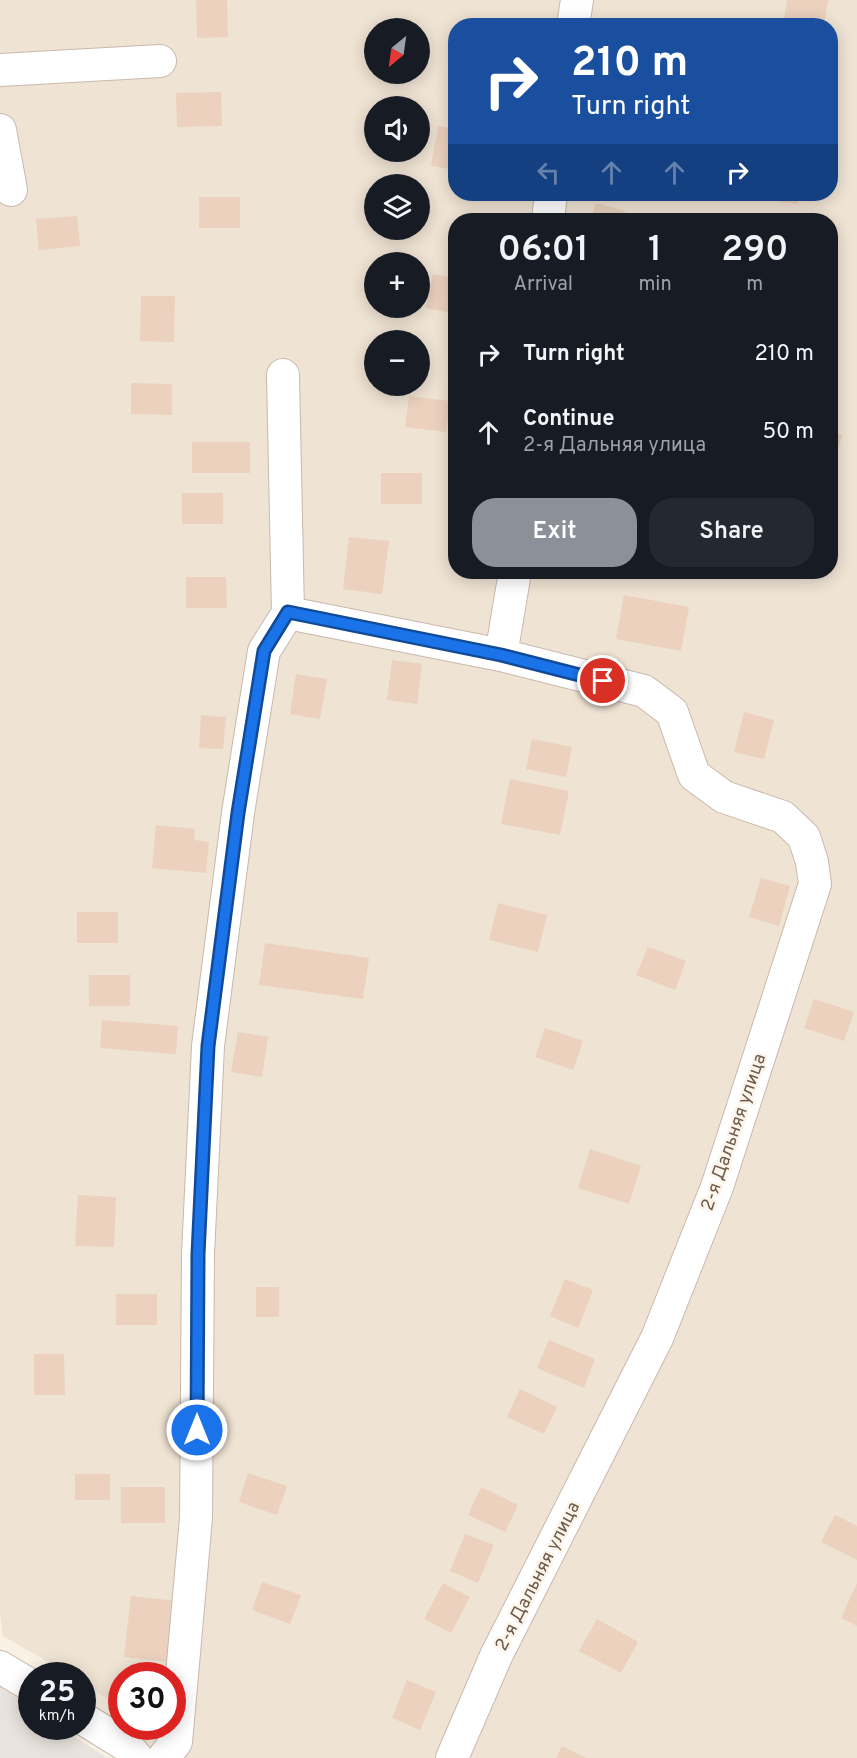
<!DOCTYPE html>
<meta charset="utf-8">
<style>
body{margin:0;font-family:Overpass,sans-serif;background:#242831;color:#f1f3f6;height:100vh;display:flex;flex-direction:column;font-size:22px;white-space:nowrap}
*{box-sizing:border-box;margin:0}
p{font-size:20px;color:#9ea1a6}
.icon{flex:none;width:33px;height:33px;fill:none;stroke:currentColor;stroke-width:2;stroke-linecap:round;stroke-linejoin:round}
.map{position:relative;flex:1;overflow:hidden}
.panel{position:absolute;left:448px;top:213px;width:390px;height:366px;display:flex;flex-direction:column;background:#171b24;border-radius:24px;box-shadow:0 3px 15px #0003}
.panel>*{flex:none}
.top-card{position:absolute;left:448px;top:18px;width:390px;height:183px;border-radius:24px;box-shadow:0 3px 15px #0003;background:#1a4fa0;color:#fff;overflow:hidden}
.needle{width:39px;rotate:209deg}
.fabs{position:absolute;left:364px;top:18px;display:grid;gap:12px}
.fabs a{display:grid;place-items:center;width:66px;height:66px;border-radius:50%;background:#171b24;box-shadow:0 3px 15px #0003;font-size:30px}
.speed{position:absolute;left:18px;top:1662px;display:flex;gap:12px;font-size:30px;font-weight:700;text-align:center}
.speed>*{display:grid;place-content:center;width:78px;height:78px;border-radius:50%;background:#171b24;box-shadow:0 3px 15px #0003;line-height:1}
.speed small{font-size:15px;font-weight:400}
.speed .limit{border:9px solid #d22;background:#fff;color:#111}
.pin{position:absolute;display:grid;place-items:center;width:51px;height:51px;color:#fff;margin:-26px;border:3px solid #fff;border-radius:50%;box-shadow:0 2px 6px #0007}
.me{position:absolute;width:66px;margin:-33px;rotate:0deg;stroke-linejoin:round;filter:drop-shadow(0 0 4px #0008)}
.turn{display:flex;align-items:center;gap:21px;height:126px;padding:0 24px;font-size:27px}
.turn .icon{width:78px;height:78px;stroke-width:2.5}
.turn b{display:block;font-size:42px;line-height:51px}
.lanes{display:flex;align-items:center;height:57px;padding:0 24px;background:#0003;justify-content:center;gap:30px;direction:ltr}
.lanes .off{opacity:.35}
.eta{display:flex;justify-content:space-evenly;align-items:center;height:102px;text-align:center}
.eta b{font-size:36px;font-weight:600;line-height:42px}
.button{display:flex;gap:12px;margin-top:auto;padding:12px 24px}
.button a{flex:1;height:69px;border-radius:24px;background:#8c9099;color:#fff;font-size:24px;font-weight:600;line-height:69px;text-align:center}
.button a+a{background:#242831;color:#f1f3f6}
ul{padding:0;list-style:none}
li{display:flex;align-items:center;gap:18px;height:78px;padding:0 24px}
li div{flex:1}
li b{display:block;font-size:22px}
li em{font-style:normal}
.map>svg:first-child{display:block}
.residential{fill:#efe3d3;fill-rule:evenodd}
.industrial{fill:#e9e3dd}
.building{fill:#ebd1be}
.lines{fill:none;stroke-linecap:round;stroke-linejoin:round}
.minor-casing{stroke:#c8b9ac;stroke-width:34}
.minor{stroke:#fff;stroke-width:32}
.route-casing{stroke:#114b97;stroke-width:15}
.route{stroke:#1a73e8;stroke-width:10}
.labels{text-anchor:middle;stroke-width:5;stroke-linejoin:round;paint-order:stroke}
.street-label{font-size:18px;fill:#6d594d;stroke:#fcf5e9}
</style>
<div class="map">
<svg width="857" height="1758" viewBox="0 0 857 1758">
<rect width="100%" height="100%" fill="#f9f1e3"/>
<path class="residential" d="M 0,0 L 857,0 L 857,1758 L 171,1758 L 163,1739 L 145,1727 L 172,1726 L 172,1676 L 122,1676 L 121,1709 L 83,1682 L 82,1676 L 71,1675 L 3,1636 L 0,1613 ZM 456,26 L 831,26 L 831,194 L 456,194 ZM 375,28 L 420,28 L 420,74 L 375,74 ZM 375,106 L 420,106 L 420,152 L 375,152 ZM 375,184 L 420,184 L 420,230 L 375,230 ZM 456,220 L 831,220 L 831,572 L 456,572 ZM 375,262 L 420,262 L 420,308 L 375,308 ZM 375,340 L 420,340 L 420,386 L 375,386 Z"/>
<path class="industrial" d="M 0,1686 L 31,1707 L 32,1726 L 60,1727 L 107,1758 L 0,1758 Z"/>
<path class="building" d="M 196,0 L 227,0 L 228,37 L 197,38 Z
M 787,0 L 828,0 L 824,26 L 783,26 Z
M 221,92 L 222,126 L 177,127 L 176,93 Z
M 438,126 L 456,129 L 456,170 L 431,166 Z
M 757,194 L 799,194 L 797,204 L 756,198 Z
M 199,197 L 240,197 L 240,228 L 199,228 Z
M 596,203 L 625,211 L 623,220 L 591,220 Z
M 77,216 L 80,246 L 39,250 L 36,219 Z
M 433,274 L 456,278 L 456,314 L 426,308 Z
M 141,296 L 175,296 L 174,342 L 140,341 Z
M 131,383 L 172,384 L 172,415 L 131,414 Z
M 409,396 L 450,401 L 446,432 L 405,427 Z
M 831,432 L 842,435 L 832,472 L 831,472 Z
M 192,442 L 250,442 L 250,473 L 192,473 Z
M 381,473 L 422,473 L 422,504 L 381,504 Z
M 182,493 L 223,493 L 223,524 L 182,524 Z
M 349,537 L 389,541 L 382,594 L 343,589 Z
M 186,577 L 226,577 L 227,608 L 186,608 Z
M 624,595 L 689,607 L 681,651 L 616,639 Z
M 392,660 L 422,664 L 417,704 L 387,700 Z
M 296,674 L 327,679 L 320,719 L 290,714 Z
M 744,712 L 774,720 L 764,759 L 734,752 Z
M 201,715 L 226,717 L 223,749 L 199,748 Z
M 532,739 L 572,747 L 566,777 L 526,769 Z
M 510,779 L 569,791 L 560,835 L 501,824 Z
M 156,825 L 195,829 L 194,840 L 209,842 L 206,873 L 152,868 Z
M 761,878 L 790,886 L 779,926 L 749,917 Z
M 498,903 L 547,915 L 538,952 L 489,940 Z
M 77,912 L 118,912 L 118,943 L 77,943 Z
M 265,943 L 369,958 L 363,999 L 259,985 Z
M 648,947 L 686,961 L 675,990 L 636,975 Z
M 89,975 L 130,975 L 130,1006 L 89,1006 Z
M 814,999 L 854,1012 L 844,1041 L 804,1028 Z
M 102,1020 L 178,1026 L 176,1054 L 100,1048 Z
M 545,1028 L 583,1041 L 573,1070 L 535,1057 Z
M 238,1032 L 268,1037 L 262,1077 L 231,1072 Z
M 590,1149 L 641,1166 L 629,1204 L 578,1188 Z
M 78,1195 L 116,1197 L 114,1247 L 75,1246 Z
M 565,1279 L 593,1290 L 578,1328 L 550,1316 Z
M 256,1287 L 279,1287 L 279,1317 L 256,1317 Z
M 116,1294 L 157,1294 L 157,1325 L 116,1325 Z
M 549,1340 L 595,1359 L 584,1388 L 537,1368 Z
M 34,1354 L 64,1354 L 65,1395 L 34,1395 Z
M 520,1389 L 557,1407 L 544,1434 L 507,1417 Z
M 248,1473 L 287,1486 L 277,1515 L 239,1502 Z
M 75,1474 L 110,1474 L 110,1500 L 75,1500 Z
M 121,1487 L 165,1487 L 165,1523 L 121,1523 Z
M 481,1487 L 518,1505 L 505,1532 L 468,1515 Z
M 835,1515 L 857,1526 L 857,1560 L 821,1542 Z
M 465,1534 L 494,1545 L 478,1583 L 450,1571 Z
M 262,1582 L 301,1595 L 290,1624 L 252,1610 Z
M 443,1583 L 470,1597 L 451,1633 L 424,1619 Z
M 857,1583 L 857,1626 L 841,1618 Z
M 131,1596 L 177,1601 L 170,1662 L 124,1657 Z
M 597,1619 L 638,1642 L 621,1673 L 579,1651 Z
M 407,1680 L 436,1692 L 420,1730 L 392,1718 Z
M 562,1746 L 586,1758 L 556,1758 Z"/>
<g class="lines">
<g class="minor-casing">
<path id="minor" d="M 573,26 L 577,0
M 0,70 L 160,61
M 0,130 L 11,190
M 548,220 L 551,194
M 288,613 L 501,655 L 644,691 L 672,712 L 694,775 L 724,797 L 783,817 L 804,837 L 812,862 L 815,884 L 717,1187 L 657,1338 L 496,1656 L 452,1758
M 501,655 L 515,572
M 0,1667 L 32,1686
M 82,1718 L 127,1746 L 137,1758
M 163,1758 L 176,1742 L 196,1518 L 198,1254 L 208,1046 L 238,813 L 264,651 L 288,613 L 283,375"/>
</g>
<use href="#minor" class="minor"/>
</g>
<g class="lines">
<g class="route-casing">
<path id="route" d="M 197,1430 L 198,1254 L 208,1046 L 238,813 L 264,651 L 288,612 L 501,655 L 603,681"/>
</g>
<use href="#route" class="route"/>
</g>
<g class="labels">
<g class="street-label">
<text transform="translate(733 1132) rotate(-71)" y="6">2-я Дальняя улица</text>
<text transform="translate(537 1576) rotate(-63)" y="6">2-я Дальняя улица</text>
</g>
</g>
</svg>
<div class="fabs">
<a><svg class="needle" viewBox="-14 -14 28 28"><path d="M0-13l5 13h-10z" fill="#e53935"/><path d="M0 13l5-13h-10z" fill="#9ea1a6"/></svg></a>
<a><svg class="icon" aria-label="sound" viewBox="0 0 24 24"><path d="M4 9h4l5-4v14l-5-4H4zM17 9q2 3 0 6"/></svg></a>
<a><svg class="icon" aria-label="layers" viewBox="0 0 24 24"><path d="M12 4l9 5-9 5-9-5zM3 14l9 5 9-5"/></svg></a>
<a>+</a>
<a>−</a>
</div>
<div class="speed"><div>25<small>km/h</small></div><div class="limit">30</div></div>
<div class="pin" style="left:603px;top:681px;background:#d93025"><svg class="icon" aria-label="arrive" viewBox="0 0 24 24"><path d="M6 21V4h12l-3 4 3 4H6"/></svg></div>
<svg class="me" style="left:197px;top:1430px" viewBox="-20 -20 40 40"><circle r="17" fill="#1a73e8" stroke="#fff" stroke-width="3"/><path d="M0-11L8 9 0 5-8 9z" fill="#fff"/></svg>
<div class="top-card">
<div class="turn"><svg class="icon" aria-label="right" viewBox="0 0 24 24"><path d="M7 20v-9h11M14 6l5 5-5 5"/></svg><div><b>210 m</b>Turn right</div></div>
<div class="lanes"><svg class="icon off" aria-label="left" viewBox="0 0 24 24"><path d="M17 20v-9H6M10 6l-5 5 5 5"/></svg><svg class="icon off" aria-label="ahead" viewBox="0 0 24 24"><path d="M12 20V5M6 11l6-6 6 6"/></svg><svg class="icon off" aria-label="ahead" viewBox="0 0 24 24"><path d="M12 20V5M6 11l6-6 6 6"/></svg><svg class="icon" aria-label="right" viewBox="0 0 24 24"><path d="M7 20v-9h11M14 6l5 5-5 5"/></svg></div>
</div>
<section class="panel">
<div class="eta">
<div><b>06:01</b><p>Arrival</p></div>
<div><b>1</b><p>min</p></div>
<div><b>290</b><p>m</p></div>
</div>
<ul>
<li><svg class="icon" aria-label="right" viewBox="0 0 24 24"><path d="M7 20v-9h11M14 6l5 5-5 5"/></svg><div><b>Turn right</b></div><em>210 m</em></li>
<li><svg class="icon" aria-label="ahead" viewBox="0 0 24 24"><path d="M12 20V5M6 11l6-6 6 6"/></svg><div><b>Continue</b><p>2-я Дальняя улица</p></div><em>50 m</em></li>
</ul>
<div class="button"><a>Exit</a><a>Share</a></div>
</section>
</div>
